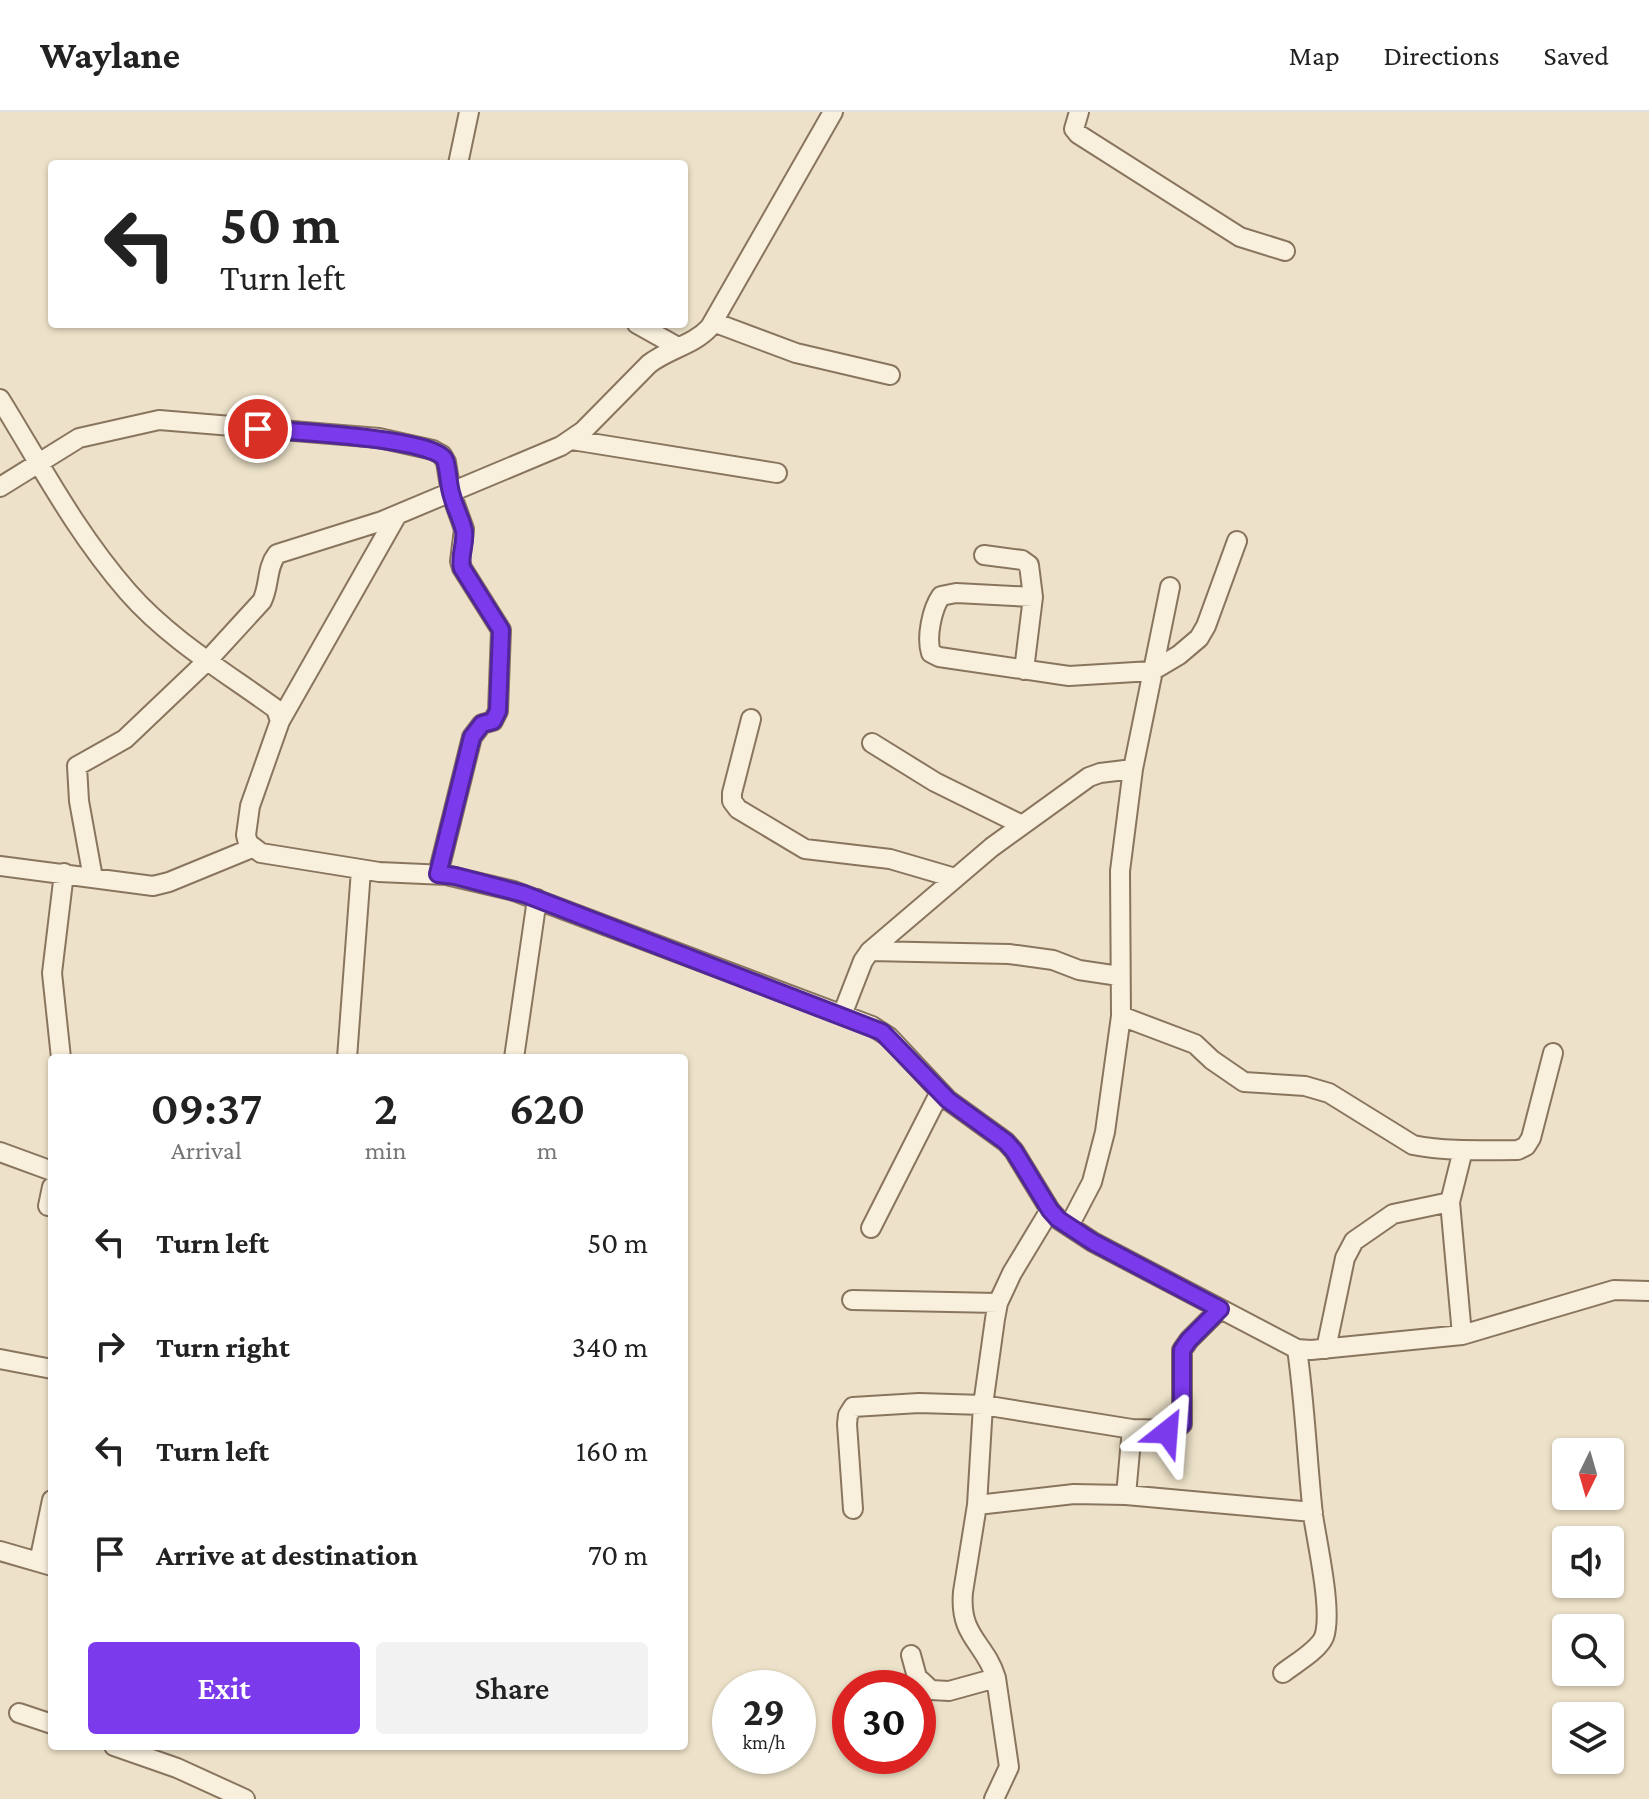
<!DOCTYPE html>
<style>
body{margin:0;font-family:"Crimson Pro",serif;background:#f2f2f2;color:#222;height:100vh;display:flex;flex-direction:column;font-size:30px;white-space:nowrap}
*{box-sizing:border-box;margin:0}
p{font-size:26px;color:#767676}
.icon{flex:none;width:44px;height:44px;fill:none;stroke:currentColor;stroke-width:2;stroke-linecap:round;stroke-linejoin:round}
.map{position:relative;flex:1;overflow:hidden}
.details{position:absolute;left:48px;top:942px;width:640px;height:696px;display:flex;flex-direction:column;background:#fff;border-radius:8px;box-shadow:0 2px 6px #0004}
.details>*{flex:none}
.banner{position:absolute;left:48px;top:48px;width:640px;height:168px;border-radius:8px;box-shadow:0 2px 6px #0004;background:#fff;color:#222;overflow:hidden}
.needle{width:52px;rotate:185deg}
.tools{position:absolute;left:1552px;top:1326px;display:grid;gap:16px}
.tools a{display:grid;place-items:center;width:72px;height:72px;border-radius:8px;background:#fff;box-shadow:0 2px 6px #0004;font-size:40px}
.speed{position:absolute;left:712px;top:1558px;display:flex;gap:16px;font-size:40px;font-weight:700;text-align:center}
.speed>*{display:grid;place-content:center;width:104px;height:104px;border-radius:50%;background:#fff;box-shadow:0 2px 6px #0004;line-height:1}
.speed small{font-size:20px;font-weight:400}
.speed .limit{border:12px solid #d22;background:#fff;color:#111}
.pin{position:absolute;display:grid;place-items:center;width:68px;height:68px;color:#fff;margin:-34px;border:4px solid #fff;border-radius:50%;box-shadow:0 2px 8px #0007}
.me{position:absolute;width:88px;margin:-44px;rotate:28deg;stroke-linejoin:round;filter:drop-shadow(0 0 6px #0008)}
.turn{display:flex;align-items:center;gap:28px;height:168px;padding:0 40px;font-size:36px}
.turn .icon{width:104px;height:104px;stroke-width:2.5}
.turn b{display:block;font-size:56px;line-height:68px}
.eta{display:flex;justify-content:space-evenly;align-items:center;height:136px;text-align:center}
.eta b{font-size:48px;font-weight:600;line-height:56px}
.cta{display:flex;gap:16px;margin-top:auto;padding:16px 40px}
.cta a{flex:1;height:92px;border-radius:8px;background:#7c3aed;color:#fff;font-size:32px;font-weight:600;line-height:92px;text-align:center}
.cta a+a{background:#f2f2f2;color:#222}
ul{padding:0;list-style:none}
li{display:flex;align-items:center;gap:24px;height:104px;padding:0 40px}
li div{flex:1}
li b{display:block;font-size:30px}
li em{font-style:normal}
header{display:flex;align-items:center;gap:48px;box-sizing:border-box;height:112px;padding:0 40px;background:#fff;border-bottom:2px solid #e0e0e0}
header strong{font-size:38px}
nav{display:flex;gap:44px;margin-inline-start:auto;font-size:28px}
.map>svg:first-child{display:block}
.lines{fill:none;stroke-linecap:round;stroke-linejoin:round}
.street-casing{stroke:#89755e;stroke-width:22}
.street{stroke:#f8efdc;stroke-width:18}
.route-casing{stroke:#51269a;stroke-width:20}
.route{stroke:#7c3aed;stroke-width:14}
</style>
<header>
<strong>Waylane</strong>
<nav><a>Map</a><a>Directions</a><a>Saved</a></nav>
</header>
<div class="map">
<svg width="1649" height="1687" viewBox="0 0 1649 1687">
<rect width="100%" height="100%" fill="#ede2c9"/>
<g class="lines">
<g class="street-casing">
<path id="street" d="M 1079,0 L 1074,17 L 1078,22 L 1240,125 L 1285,139
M 458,52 L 469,0
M 713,210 L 796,241 L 890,263
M 637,212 L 678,235
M 0,287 C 42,355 75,419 128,480 C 169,527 225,560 276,597 L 280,609 L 250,694 L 246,723 L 248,731 L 261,741 L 379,760 L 446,763 L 514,779 L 872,914 L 889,925 L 948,988 L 1006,1030 L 1014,1039 L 1050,1098 L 1058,1107 L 1093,1130 L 1297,1237 L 1311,1238 L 1462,1223 L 1614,1178 L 1649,1179
M 572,328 L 777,361
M 0,375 L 79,326 L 159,308 L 379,326 L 433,338 L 442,343 L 446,350 L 451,381 L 464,417 L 460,449 L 462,456 L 501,518 L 498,599 L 493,609 L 482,612 L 472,625 L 438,762
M 984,443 L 1022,448 L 1029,453 L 1033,485 L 1024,558
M 1033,485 L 956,481 L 941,484 C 932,497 926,525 931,541 L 939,545 L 1069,564 L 1152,559 L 1179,543 L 1199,526 L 1206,514 L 1237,429
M 751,607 L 732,681 L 732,689 L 738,697 L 805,737 L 890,747 L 955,766
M 280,609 L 397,403
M 872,631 L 935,670 L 1022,713
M 0,754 L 153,774 L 169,770 L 252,736
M 93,766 L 79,689 L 77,654 L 125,627 L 208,548 L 262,489 C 270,473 266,456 277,442 L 382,409 L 561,334 L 583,319 L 649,252 C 668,237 694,233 710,215 L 833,0
M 870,839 L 1009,842 L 1053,848 L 1079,858 L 1119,864
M 842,903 L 863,849 L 870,839 L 992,735 L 1089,665 L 1100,661 L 1133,657
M 1121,904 L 1195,932 L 1212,948 L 1244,970 L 1305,974 L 1329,981 L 1413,1033 C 1448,1040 1483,1038 1518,1038 L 1526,1034 L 1531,1026 L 1553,941
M 61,946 L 52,861 L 64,761
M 347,946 L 361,758
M 514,946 L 537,787
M 0,1040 L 52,1059
M 48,1094 L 52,1075
M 1069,1114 L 1092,1070 L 1105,1020 L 1121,904 L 1120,759 L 1133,657 L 1170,475
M 871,1116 L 940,980
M 852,1188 L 998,1191
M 1462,1223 L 1450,1090 L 1463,1038
M 1326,1237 L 1345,1146 L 1354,1129 L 1393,1102 L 1450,1090
M 0,1247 L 52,1257
M 1126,1383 L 1132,1317
M 977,1393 L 1074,1382 L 1126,1383 L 1313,1400
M 853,1397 L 847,1312 L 848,1303 L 853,1295 L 919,1291 L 983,1293 L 1132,1317 L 1175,1318 L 1182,1312 L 1182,1238 L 1189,1228 L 1220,1197
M 0,1439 L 52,1454
M 39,1450 L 52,1388
M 911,1543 L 917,1565 L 931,1578 L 949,1579 L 996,1566
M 1283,1561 C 1294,1552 1318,1539 1324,1525 C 1333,1500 1317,1431 1313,1403 C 1307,1347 1305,1292 1297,1237
M 19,1601 L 52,1612
M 114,1634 L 177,1656 L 245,1687
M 994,1687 L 1009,1655 L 996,1566 C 985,1530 959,1525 963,1480 L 977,1393 L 983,1293 L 995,1207 L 998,1191 L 1012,1161 L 1050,1098"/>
</g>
<use href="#street" class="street"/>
</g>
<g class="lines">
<g class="route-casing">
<path id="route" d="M 258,317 C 287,319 436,326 445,348 C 449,359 448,373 452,384 C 455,396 462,408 464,419 C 466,432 459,443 462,456 L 501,518 L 498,599 L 493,609 L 482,612 L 472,625 L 438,762 L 455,764 L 524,782 L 882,920 L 948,988 L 1006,1030 L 1014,1039 L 1050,1098 L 1058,1107 L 1093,1130 L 1220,1197 L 1189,1228 L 1182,1238 L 1182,1312 L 1175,1318 L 1167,1320"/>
</g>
<use href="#route" class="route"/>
</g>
</svg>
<div class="tools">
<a><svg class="needle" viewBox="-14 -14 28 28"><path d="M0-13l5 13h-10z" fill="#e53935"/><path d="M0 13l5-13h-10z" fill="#767676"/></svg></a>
<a><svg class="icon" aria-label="sound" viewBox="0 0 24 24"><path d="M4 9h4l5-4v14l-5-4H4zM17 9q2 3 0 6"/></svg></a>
<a><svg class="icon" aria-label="search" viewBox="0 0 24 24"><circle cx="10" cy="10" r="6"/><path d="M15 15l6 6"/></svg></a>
<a><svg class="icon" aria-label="layers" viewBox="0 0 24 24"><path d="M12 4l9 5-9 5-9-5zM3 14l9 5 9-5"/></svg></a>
</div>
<div class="speed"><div>29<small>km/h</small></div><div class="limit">30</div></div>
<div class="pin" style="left:258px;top:317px;background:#d93025"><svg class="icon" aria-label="arrive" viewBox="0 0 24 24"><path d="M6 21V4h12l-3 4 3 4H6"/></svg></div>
<svg class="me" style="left:1167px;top:1320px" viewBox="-20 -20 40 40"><path d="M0-17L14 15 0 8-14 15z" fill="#7c3aed" stroke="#fff" stroke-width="4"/></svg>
<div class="banner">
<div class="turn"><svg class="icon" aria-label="left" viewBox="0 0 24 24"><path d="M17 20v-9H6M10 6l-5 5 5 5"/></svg><div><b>50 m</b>Turn left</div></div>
</div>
<section class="details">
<div class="eta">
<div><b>09:37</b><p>Arrival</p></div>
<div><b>2</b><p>min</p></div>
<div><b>620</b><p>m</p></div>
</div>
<ul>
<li><svg class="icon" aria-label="left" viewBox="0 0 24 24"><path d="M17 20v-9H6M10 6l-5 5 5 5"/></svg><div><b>Turn left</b></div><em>50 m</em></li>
<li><svg class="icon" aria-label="right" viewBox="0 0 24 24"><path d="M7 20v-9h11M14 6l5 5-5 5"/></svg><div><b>Turn right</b></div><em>340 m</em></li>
<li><svg class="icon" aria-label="left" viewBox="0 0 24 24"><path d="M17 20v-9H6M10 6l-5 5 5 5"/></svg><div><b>Turn left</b></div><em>160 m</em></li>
<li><svg class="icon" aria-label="arrive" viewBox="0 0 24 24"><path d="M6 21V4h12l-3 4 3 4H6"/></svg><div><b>Arrive at destination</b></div><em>70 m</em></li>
</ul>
<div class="cta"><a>Exit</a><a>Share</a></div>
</section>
</div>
